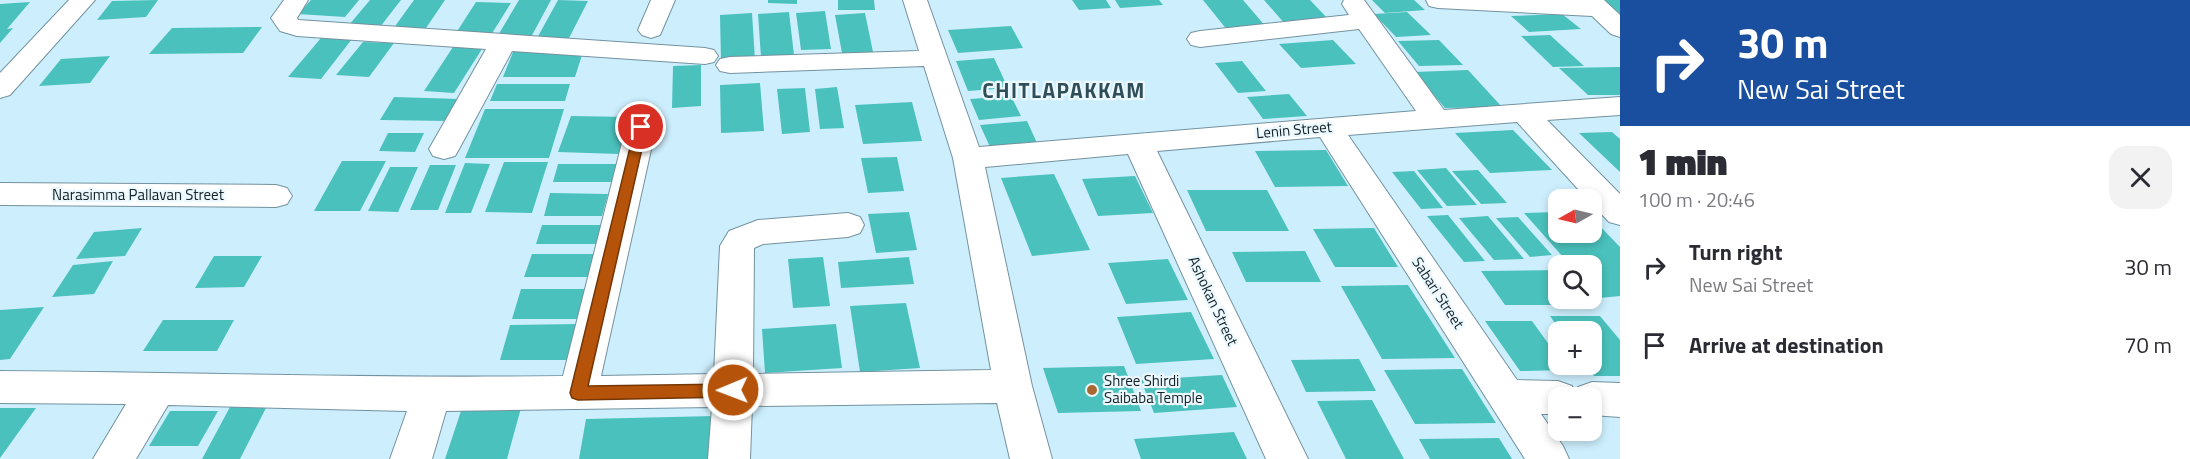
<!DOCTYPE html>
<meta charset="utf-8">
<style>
body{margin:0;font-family:"Titillium Web",sans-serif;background:#f2f2f3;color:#2b2b33;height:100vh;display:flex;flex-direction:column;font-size:22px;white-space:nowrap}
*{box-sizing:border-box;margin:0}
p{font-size:20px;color:#7c7c81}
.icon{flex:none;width:33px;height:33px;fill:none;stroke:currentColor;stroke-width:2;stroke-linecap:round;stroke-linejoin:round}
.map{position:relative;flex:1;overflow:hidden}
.sheet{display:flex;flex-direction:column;background:#fff;width:570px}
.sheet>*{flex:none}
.banner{background:#1a4fa0;color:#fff;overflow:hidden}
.needle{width:39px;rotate:262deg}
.controls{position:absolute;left:1548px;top:189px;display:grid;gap:12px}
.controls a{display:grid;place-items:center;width:54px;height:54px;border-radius:12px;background:#fff;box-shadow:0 3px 9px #0003;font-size:30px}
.pin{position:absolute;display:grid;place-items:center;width:51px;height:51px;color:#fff;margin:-26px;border:3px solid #fff;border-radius:50%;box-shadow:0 2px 6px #0007}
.me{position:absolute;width:66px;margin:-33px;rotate:269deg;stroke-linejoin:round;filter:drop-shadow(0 0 4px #0008)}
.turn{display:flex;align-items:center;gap:21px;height:126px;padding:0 18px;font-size:27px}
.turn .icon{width:78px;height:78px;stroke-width:2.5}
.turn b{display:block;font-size:42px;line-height:51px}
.round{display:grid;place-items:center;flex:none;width:63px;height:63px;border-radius:18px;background:#f2f2f3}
.overview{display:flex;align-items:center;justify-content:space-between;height:102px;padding:0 18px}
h1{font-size:36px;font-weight:800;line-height:45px}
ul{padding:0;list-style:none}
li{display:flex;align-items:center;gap:18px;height:78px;padding:0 18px}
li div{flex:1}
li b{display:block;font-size:22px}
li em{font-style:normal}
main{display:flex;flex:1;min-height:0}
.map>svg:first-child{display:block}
.building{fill:#4ac1bc}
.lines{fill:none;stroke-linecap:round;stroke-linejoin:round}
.minor-casing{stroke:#73929f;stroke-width:2}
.minor{fill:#fff;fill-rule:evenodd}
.route{fill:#b45309;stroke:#753606;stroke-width:1.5}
.poi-dot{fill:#a86830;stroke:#ebf8fe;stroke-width:2}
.labels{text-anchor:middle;stroke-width:4.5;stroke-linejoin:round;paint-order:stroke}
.street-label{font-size:15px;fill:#142126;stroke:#ebf8fe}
.poi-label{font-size:15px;fill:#142126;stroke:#ebf8fe;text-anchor:start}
.district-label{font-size:21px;font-weight:bold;letter-spacing:1.5px;fill:#304e59;stroke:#ebf8fe}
</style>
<main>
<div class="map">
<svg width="1620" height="459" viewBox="0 0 1620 459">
<rect width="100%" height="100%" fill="#cdeffd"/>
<path class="building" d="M 158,0 L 146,17 L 97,20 L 112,1 Z
M 311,0 L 359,0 L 345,17 L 298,14 Z
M 370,0 L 401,0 L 380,27 L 349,25 Z
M 414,0 L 445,0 L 424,31 L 393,29 Z
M 519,0 L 551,0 L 530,39 L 497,37 Z
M 558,0 L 588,1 L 567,42 L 536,40 Z
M 768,0 L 797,0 L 797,4 L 768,3 Z
M 838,0 L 874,0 L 875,10 L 838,10 Z
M 1072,0 L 1106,0 L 1111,8 L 1079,10 Z
M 1115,0 L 1159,0 L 1163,5 L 1120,8 Z
M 1203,0 L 1243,0 L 1267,28 L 1228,31 Z
M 1264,0 L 1310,0 L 1330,21 L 1285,24 Z
M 1372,0 L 1414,0 L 1425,10 L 1385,13 Z
M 1604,0 L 1620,0 L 1620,14 Z
M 30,2 L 7,29 L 13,28 L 0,43 L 0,4 Z
M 476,2 L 511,3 L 491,35 L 456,33 Z
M 825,11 L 831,49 L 801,50 L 796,13 Z
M 789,12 L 794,55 L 761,57 L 758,14 Z
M 1407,12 L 1431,35 L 1396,37 L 1374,14 Z
M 752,13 L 755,60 L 721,62 L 720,15 Z
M 865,13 L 873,52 L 842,53 L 835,15 Z
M 1562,14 L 1581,29 L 1529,32 L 1511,16 Z
M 1011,26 L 1023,48 L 958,53 L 948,30 Z
M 262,27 L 243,53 L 149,54 L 172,28 Z
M 1550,35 L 1584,66 L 1553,67 L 1521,36 Z
M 321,38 L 352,39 L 321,79 L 288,77 Z
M 1333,40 L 1356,64 L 1301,68 L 1279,44 Z
M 1439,40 L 1463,65 L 1419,66 L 1398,41 Z
M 363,42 L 394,43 L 369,77 L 336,75 Z
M 453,47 L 482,49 L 454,93 L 424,91 Z
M 513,52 L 583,52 L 575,77 L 503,77 Z
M 110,56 L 90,83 L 39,86 L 61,59 Z
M 994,58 L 1008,88 L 968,91 L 956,61 Z
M 1242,61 L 1266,91 L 1238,93 L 1215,63 Z
M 701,65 L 701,106 L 672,108 L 673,66 Z
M 1620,67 L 1620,95 L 1588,95 L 1559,68 Z
M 1468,70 L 1502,107 L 1445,108 L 1414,72 Z
M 760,83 L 764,131 L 721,133 L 720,85 Z
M 497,84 L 570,84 L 565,101 L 490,101 Z
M 837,87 L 844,128 L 820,129 L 815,89 Z
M 805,88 L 810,132 L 782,134 L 777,89 Z
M 1289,94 L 1307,116 L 1263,119 L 1247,97 Z
M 1011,96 L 1021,116 L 979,120 L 970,99 Z
M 394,97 L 460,99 L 448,121 L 380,120 Z
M 912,102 L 922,141 L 863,144 L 855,105 Z
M 485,109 L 564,109 L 549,158 L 465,158 Z
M 571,116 L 630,117 L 619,154 L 558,152 Z
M 1027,121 L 1037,143 L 990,147 L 980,125 Z
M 1513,130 L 1552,170 L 1490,173 L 1455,133 Z
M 1612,132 L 1620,139 L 1620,172 L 1579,133 Z
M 388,133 L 424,133 L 415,152 L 379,151 Z
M 1326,150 L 1348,186 L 1275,187 L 1255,151 Z
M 897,157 L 904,191 L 868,193 L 861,158 Z
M 342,161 L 386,161 L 360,211 L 314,211 Z
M 504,162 L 548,162 L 532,213 L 485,212 Z
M 465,163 L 490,164 L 471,213 L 445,213 Z
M 558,164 L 620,164 L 616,182 L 553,182 Z
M 430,165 L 456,165 L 438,210 L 410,210 Z
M 390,167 L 418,167 L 398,212 L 368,211 Z
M 1446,168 L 1477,205 L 1447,206 L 1417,170 Z
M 1478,170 L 1507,203 L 1481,204 L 1452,171 Z
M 1414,171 L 1443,208 L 1421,209 L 1392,172 Z
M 1054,174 L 1090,250 L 1032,256 L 1001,178 Z
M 1135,176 L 1153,213 L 1098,216 L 1082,179 Z
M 1187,190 L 1267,190 L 1289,231 L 1206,231 Z
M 550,193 L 608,194 L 602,216 L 544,216 Z
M 909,212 L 917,250 L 876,253 L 868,214 Z
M 1558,212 L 1558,232 L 1592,232 L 1592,218 L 1620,247 L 1620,296 L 1600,298 L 1592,288 L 1592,266 L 1571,266 L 1524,213 Z
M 1448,215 L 1485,261 L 1464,262 L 1427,216 Z
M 1488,216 L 1524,259 L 1494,260 L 1459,218 Z
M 1518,217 L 1552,255 L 1530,257 L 1496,218 Z
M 542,225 L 606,225 L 602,244 L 536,244 Z
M 142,228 L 125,256 L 76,259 L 94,232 Z
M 1374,228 L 1398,267 L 1335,267 L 1313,229 Z
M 1305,251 L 1321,282 L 1246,282 L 1232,252 Z
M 532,254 L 596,254 L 591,277 L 524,277 Z
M 214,256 L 262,256 L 244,287 L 195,288 Z
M 823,257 L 830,306 L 793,308 L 788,259 Z
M 909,257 L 914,284 L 841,288 L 838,262 Z
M 1168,259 L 1188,300 L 1126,304 L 1108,263 Z
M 113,261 L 94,294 L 52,297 L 73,265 Z
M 1558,270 L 1558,298 L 1581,298 L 1585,305 L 1505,305 L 1481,271 Z
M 1408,285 L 1455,358 L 1382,359 L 1341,286 Z
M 521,289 L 589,289 L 582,319 L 512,319 Z
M 906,303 L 920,368 L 860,372 L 850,306 Z
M 44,307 L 10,359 L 0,360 L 0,310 Z
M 1191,312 L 1214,359 L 1136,364 L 1117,317 Z
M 1550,316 L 1600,316 L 1620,340 L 1620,376 L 1594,376 L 1586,364 L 1592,364 L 1592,332 L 1561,332 Z
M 163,320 L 234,320 L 217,351 L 143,351 Z
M 1485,321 L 1532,321 L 1558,357 L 1558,364 L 1564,364 L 1568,370 L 1520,371 Z
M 578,324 L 570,360 L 500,360 L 510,325 Z
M 836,324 L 842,368 L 765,373 L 762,329 Z
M 1359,359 L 1376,391 L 1306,392 L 1291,360 Z
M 1124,366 L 1141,411 L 1058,413 L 1043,368 Z
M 1462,369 L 1496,423 L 1415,424 L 1384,370 Z
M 1222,375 L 1237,407 L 1154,413 L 1141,380 Z
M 1372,400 L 1404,459 L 1346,459 L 1317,401 Z
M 230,407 L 266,408 L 240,459 L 202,459 Z
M 0,408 L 36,408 L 0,458 Z
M 462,408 L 521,408 L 507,459 L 445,459 Z
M 170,411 L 218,411 L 198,446 L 149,446 Z
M 714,416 L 711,459 L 579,459 L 586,419 Z
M 1234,432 L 1247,459 L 1141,459 L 1134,439 Z
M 1499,438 L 1512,459 L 1430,459 L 1419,439 Z"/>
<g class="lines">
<g class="minor-casing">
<path id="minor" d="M 69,0 L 95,0 L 10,95 L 0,98 L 0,73 Z
M 284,0 L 308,0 L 297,18 L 298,20 L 705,48 L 714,50 L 718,56 L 714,62 L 705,64 L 512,51 L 459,149 L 455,156 L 444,159 L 433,156 L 429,149 L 486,49 L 297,36 L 280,31 L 271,18 Z
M 651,0 L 675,0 L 660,35 L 651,38 L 642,35 L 638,30 Z
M 903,0 L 927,0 L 979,147 L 1416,111 L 1359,29 L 1200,47 L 1191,45 L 1187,39 L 1191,33 L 1200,31 L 1349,15 L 1342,4 L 1344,0 L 1364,0 L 1444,110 L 1620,97 L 1620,115 L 1547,120 L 1620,194 L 1620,225 L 1609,222 L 1592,204 L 1592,200 L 1588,200 L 1517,122 L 1348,135 L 1517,380 L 1558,381 L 1572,386 L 1575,393 L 1578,387 L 1592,382 L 1620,383 L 1620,417 L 1592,415 L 1592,398 L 1558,398 L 1558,414 L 1541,414 L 1563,446 L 1569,459 L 1525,459 L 1320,137 L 1157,151 L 1308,459 L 1266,459 L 1128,154 L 985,167 L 1032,386 L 1052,459 L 1010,459 L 997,403 L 752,406 L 750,459 L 708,459 L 712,407 L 446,411 L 432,459 L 390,459 L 407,411 L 168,405 L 136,459 L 93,459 L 126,404 L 0,403 L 0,371 C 188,372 375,379 563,376 L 626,127 L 631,120 L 641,118 L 651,120 L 656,127 L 601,376 L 714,374 L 720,246 L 729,231 L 758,220 L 848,213 L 860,217 L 864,225 L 860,233 L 848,237 L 763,244 L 754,248 L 753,374 L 991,370 L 953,158 L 924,66 L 730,73 L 720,71 L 716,65 L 720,59 L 730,57 L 919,51 Z
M 1426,0 L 1604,0 L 1620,15 L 1620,37 L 1611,34 L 1592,16 L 1438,8 L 1429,6 Z
M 0,183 L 276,185 L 287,188 L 292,196 L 287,204 L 276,207 L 0,205 Z"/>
</g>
<use href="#minor" class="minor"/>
</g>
<path class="route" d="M 641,123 L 647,127 L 588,386 L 733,384 L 739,386 L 741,390 L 739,395 L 733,397 L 578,400 L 572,398 L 570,393 L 635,127 Z"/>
<circle class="poi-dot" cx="1092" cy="390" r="6"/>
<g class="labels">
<g class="street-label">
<text transform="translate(1294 130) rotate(-5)" y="5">Lenin Street</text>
<text x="138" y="200">Narasimma Pallavan Street</text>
<text transform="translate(1438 293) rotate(57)" y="5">Sabari Street</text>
<text transform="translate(1213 301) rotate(65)" y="5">Ashokan Street</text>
</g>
<g class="poi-label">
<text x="1104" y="386">Shree Shirdi<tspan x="1104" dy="17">Saibaba Temple</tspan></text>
</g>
<g class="district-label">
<text x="1064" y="98">CHITLAPAKKAM</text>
</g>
</g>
</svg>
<div class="controls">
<a><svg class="needle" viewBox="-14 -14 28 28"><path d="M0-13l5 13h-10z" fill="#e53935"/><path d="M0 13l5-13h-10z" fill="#7c7c81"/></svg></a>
<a><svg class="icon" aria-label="search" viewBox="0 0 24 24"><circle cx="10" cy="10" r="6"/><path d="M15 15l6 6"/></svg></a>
<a>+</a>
<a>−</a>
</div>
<div class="pin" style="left:641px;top:127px;background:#d93025"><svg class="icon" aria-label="arrive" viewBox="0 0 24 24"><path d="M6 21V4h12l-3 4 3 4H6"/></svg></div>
<svg class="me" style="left:733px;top:390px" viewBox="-20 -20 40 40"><circle r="17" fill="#b45309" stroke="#fff" stroke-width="3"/><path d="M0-11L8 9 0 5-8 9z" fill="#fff"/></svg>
</div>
<section class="sheet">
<div class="banner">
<div class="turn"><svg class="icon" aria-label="right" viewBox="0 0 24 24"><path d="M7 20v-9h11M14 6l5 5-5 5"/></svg><div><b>30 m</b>New Sai Street</div></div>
</div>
<div class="overview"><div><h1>1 min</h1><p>100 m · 20:46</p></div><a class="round"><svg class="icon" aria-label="close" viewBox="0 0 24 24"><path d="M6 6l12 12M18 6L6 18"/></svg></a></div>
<ul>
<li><svg class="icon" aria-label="right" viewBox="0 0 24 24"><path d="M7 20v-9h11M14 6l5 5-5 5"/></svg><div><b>Turn right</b><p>New Sai Street</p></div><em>30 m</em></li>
<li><svg class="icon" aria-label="arrive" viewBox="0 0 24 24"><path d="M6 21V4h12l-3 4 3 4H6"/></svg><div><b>Arrive at destination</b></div><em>70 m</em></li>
</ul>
</section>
</main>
